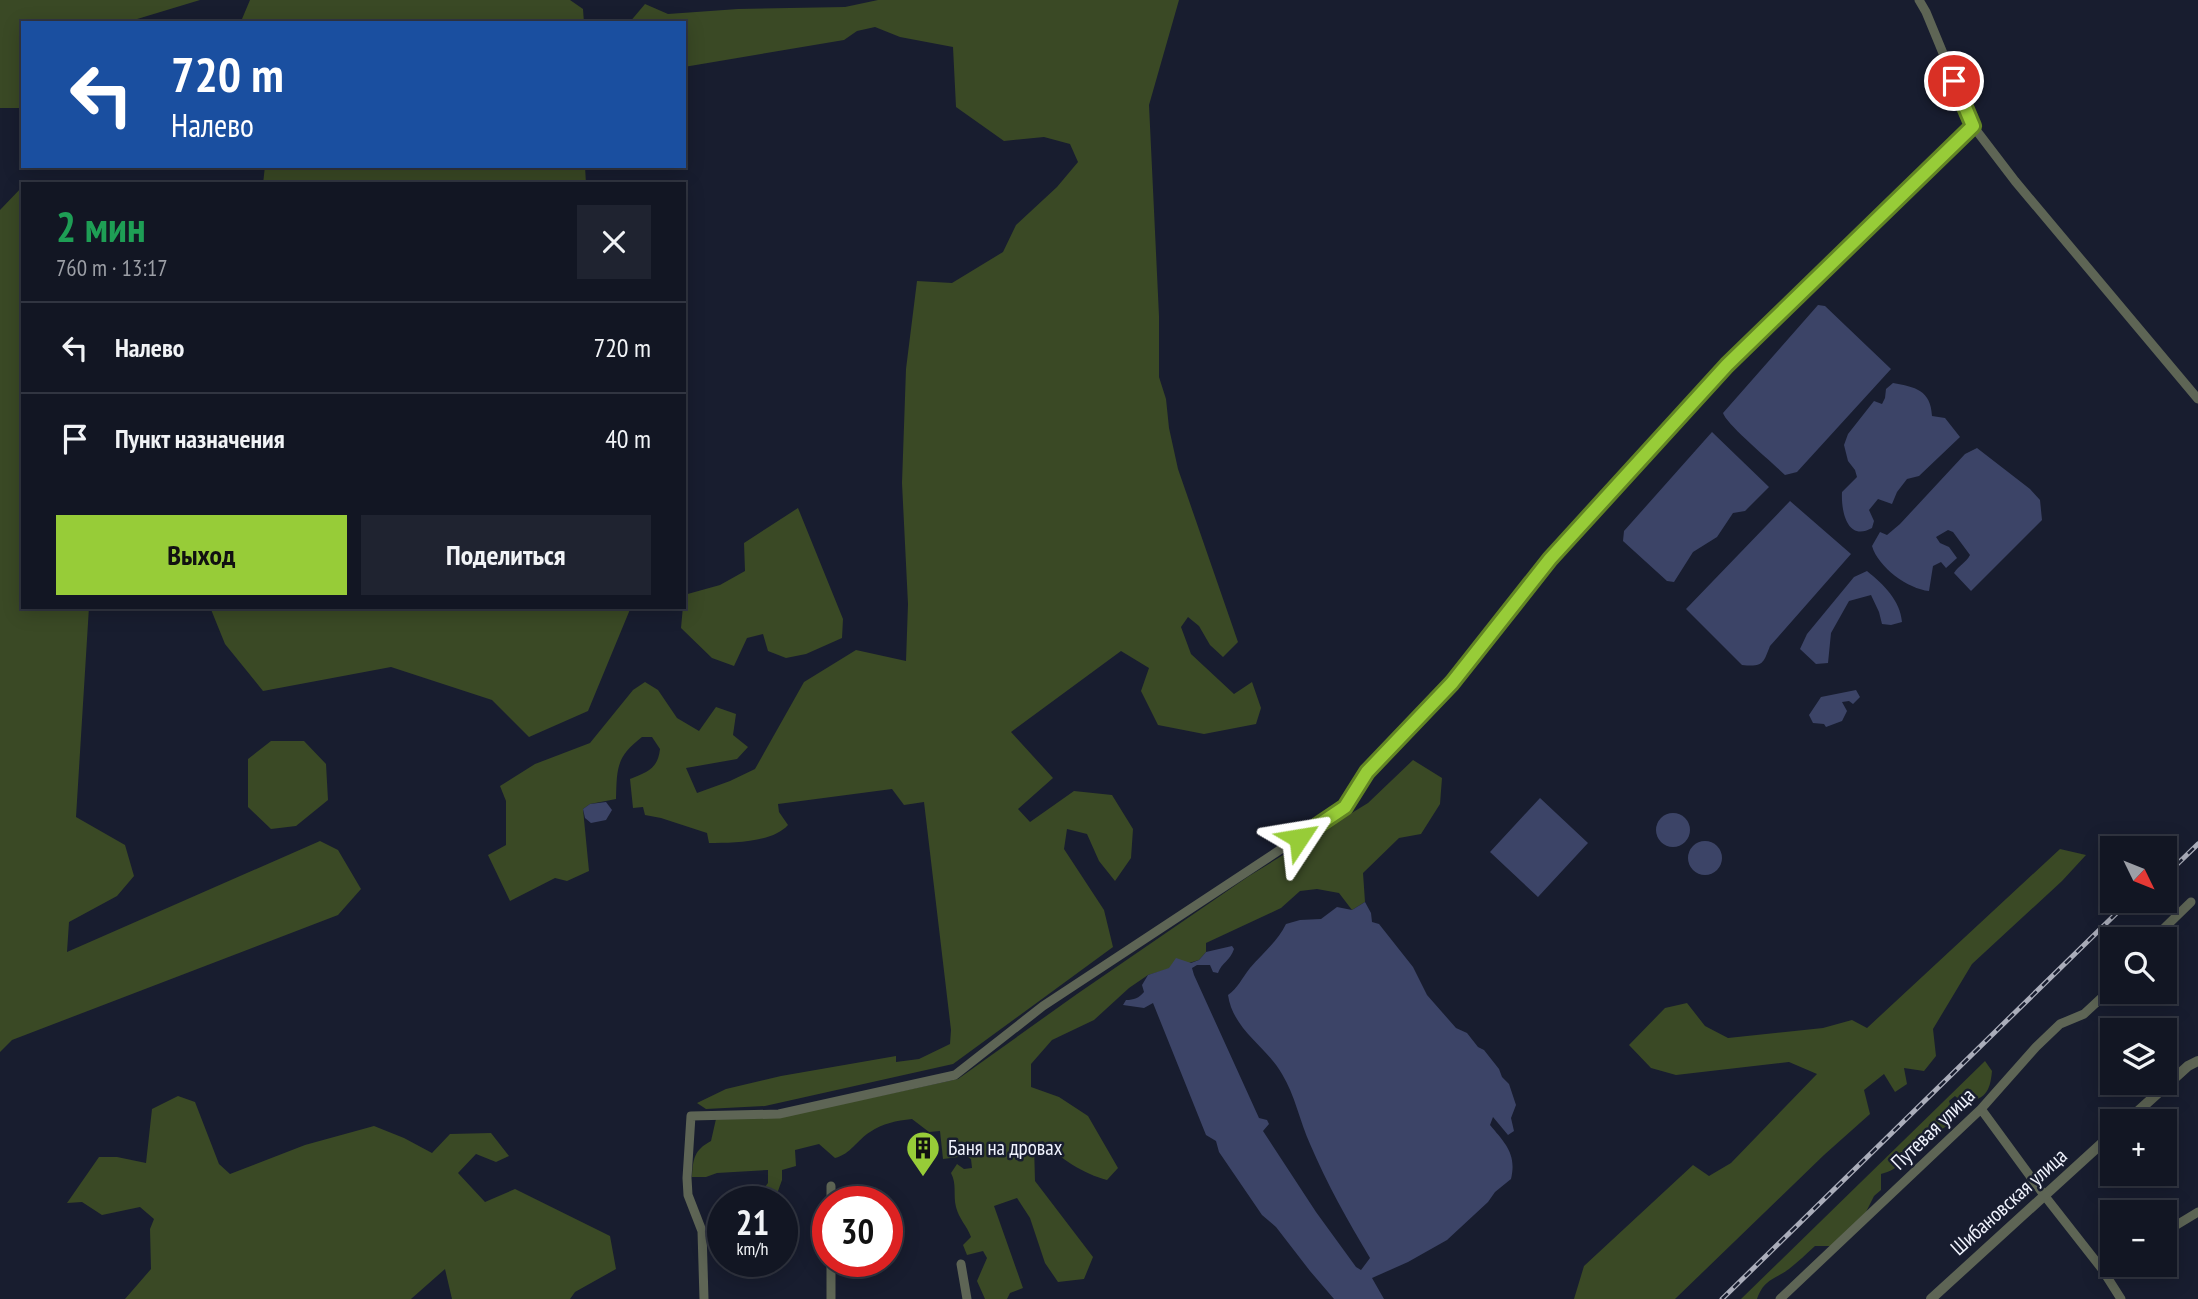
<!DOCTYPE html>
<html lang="ru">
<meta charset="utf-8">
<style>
body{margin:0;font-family:"PT Sans Narrow",sans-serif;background:#1f2330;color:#f1f3f6;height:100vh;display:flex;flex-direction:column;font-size:26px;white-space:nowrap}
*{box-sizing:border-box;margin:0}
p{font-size:23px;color:#9c9fa6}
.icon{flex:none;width:38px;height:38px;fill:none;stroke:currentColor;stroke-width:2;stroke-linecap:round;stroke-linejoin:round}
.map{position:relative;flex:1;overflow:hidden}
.drawer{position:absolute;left:21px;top:182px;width:665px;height:427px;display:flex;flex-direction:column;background:#121623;border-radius:0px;box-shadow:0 4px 18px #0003,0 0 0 2px #313541}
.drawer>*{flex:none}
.guide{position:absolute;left:21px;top:21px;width:665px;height:147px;border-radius:0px;box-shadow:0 4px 18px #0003,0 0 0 2px #313541;background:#1a4fa0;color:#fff;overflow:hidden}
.needle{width:46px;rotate:133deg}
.tools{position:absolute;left:2100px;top:836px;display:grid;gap:14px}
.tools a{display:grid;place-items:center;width:77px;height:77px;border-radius:0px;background:#121623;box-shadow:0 4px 18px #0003,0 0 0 2px #313541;font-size:35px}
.speed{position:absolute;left:707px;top:1186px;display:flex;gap:14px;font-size:35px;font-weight:700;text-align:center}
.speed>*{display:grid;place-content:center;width:91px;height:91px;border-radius:50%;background:#121623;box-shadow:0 4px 18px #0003,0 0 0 2px #313541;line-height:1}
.speed small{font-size:18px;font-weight:400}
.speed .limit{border:10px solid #d22;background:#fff;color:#111}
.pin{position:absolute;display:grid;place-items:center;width:60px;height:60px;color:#fff;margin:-30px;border:4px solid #fff;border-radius:50%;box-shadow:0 2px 7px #0007}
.me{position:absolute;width:77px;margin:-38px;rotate:57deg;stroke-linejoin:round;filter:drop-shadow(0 0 5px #0008)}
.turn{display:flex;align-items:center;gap:24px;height:147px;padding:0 35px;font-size:32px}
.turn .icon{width:91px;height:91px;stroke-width:2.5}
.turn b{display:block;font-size:49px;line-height:60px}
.round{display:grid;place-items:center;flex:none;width:74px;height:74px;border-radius:0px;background:#1f2330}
.summary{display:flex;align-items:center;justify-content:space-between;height:119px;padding:0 35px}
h1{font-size:42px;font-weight:600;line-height:52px;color:#1e9e55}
.action{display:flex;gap:14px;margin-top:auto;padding:14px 35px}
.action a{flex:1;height:80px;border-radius:0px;background:#97cc38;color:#111;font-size:28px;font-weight:600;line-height:80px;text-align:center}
.action a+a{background:#1f2330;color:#f1f3f6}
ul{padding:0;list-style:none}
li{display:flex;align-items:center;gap:21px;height:91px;padding:0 35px;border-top:2px solid #313541}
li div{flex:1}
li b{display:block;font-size:26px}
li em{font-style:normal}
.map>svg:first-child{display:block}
.forest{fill:#3a4925}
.water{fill:#3c4467}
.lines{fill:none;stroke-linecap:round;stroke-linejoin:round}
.minor{stroke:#5e6555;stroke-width:9}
.tertiary{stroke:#5e6555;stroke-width:10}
.rail-casing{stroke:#aaadba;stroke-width:5}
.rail{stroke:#181d2f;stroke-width:2.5;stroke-dasharray:8;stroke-linecap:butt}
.route-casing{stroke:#628524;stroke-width:18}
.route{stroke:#97cc38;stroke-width:12}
.labels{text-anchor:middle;stroke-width:5;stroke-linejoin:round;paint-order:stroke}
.street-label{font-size:21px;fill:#f0f3fd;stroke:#181d2f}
.poi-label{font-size:21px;fill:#f0f3fd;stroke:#181d2f;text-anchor:start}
</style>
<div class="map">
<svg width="2198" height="1299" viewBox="0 0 2198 1299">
<rect width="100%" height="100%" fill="#181d2f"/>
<path class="forest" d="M 0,0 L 200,0 L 124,23 L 23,23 L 23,108 L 0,108 Z
M 250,0 L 570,0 L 583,9 L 584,23 L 249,23 L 242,19 Z
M 878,0 L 1179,0 L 1149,105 L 1159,316 L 1159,377 L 1166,399 L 1169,428 L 1178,469 L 1238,642 L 1223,657 L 1210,645 L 1199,626 L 1188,617 L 1181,627 L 1191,654 L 1234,694 L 1252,682 L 1261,708 L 1256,724 L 1204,734 L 1158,725 L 1141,691 L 1149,668 L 1121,651 L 1011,732 L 1053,778 L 1018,809 L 1030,822 L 1074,791 L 1112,795 L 1133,829 L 1131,858 L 1115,881 L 1099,861 L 1087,834 L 1067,829 L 1064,849 L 1104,910 L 1113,947 L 953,1064 L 765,1106 L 706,1109 L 697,1103 L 726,1089 L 781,1076 L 896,1056 L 896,1062 L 919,1059 L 950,1044 L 951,1030 L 924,802 L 904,805 L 892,789 L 778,804 L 779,812 L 788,825 C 772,843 732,843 709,843 L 707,833 L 661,818 L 645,815 L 643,807 L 633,808 L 630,779 C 647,772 658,769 660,749 L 652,737 L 642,737 C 616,757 617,768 616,799 L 590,804 L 583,809 L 589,871 L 567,881 L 555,878 L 510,901 L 488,855 L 506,845 L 506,801 L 500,786 L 535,764 L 590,743 L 633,690 L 645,682 L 658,690 L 677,718 L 699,731 L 716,707 L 736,714 L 733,735 L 748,747 L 737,759 L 686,768 L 697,793 L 730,781 L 755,769 L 804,682 L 856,650 L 906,661 L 908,604 L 902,483 L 906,369 L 917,281 L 952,283 L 1003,252 L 1016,225 L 1057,187 L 1078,162 L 1070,144 L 1044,137 L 1004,141 L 956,107 L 953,47 L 900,37 L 875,27 L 857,31 L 844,40 L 684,67 L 684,23 L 629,23 L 645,4 L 668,14 L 738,9 L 845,7 Z
M 265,166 L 585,166 L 586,184 L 263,184 Z
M 23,186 L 23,607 L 89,607 L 76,817 L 125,845 L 134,876 L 117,896 L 69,922 L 67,952 L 320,841 L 338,850 L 361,889 L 338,915 L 12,1040 L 0,1052 L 0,210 Z
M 798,508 L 843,619 L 842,638 L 806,654 L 786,658 L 768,651 L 763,634 L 747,638 L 734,666 L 712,658 L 681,628 L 684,595 L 720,585 L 745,571 L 744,543 Z
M 210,607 L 631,607 L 588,711 L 529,737 L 492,700 L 391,667 L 263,691 L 225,644 Z
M 271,741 L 304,741 L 326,764 L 328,800 L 296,826 L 271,829 L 248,807 L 248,759 Z
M 1413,760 L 1442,778 L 1440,804 L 1421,834 L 1399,838 L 1363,873 L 1365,902 L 1352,910 L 1339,893 L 1317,889 L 1300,891 L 1281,908 L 1206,943 L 1206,952 L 1199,960 L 1148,975 L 1129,988 L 1094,1020 L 1052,1040 L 1031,1064 L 1031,1087 L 1059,1097 L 1088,1116 L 1118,1168 L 1107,1180 C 1084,1174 1059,1158 1043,1141 L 1034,1145 L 1035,1181 L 1093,1257 L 1084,1279 L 1058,1282 L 1045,1263 L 1030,1218 L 1017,1198 L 994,1206 L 1023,1288 L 1010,1293 L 1007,1299 L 985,1299 L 977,1281 L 987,1258 L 983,1251 L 967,1255 L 963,1245 L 971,1237 C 967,1226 959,1219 956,1207 C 953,1195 957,1184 951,1173 L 957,1164 L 964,1169 L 972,1168 L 971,1159 L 966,1156 L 943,1159 L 940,1131 L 929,1132 L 912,1119 C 896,1121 883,1123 870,1132 C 857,1140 851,1154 835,1158 L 819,1144 L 795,1150 L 796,1166 L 782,1170 L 782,1180 L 774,1202 L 753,1202 L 768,1183 L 768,1170 L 717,1173 L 706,1177 L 692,1177 C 693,1159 694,1150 711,1141 L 716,1119 L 786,1116 L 958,1079 L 1077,994 L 1249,876 L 1368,803 Z
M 2060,849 L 2086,855 L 2062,881 L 1972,964 L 1933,1029 L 1936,1056 L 1924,1071 L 1904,1068 L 1907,1084 L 1895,1092 L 1884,1074 L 1864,1090 L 1870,1114 L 1824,1155 L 1675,1299 L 1574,1299 L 1584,1266 L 1693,1165 L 1709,1176 L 1731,1163 L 1817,1074 L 1789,1062 L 1676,1075 L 1651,1068 L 1629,1045 L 1665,1008 L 1687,1003 L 1705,1026 L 1728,1038 L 1823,1028 L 1852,1020 L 1867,1028 Z
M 1985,1061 L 1992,1071 C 1990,1093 1985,1099 1963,1103 L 1955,1096 L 1949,1101 L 1955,1119 C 1945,1128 1933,1135 1922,1144 C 1909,1155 1899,1170 1881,1174 L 1881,1190 L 1874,1196 L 1864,1216 L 1831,1246 L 1815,1246 C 1806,1254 1798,1262 1789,1269 C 1774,1280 1764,1279 1757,1299 L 1741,1299 Z
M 178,1096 L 195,1102 L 219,1164 L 230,1174 L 305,1145 L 374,1126 L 404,1138 L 432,1153 L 450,1134 L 491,1133 L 509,1156 L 496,1162 L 476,1154 L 458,1173 L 485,1202 L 515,1189 L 610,1236 L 616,1269 L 575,1292 L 570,1299 L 452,1299 L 445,1269 L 411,1299 L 125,1299 L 151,1269 L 150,1229 L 154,1219 L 140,1207 L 102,1215 L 82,1202 L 67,1203 L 99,1157 L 117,1157 L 146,1163 L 152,1109 Z"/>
<path class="water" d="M 1818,305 L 1825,306 L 1891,369 L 1797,472 L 1785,475 C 1773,463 1726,424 1723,413 Z
M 1893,383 C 1915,387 1931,390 1932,416 L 1945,418 L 1960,437 L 1919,476 L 1907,479 L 1897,492 L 1892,504 L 1878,499 L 1869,510 L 1874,521 L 1872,528 C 1847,542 1841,511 1842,492 L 1857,477 L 1855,470 L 1848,461 L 1844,445 L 1848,434 L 1874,401 L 1882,404 L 1885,398 L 1886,389 Z
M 1712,432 L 1769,487 L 1745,511 L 1733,513 L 1717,537 L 1693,552 L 1674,582 L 1667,581 L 1623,541 L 1624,531 Z
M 1977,448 L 2030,489 L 2040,500 L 2042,520 L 1971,591 L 1954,573 C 1959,565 1966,563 1970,555 L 1953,532 L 1948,530 L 1936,537 L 1940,543 L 1949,547 L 1957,558 L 1946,568 L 1941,562 L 1933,566 L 1929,591 C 1908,589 1878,567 1872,546 L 1880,532 L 1887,535 L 1900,524 L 1965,454 Z
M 1790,501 L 1851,554 L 1770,646 C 1763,664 1763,667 1742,665 L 1686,609 Z
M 1867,571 C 1884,585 1900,600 1902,622 L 1891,625 L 1882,624 L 1879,612 L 1871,595 L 1849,601 L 1831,633 L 1828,663 L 1816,664 L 1800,649 L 1807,634 L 1854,577 Z
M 1856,690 L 1860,697 L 1853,704 L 1849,701 L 1842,702 L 1847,711 L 1842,721 L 1826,727 L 1824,724 L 1813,723 L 1809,715 L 1821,697 Z
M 1540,798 L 1588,843 L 1538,897 L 1490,852 Z
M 606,802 L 612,810 L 606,820 L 591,823 L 585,818 L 583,809 L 590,804 Z
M1656 830a17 17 0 1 1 34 0a17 17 0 1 1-34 0Z
M1688 858a17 17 0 1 1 34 0a17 17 0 1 1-34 0Z
M 1365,902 L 1371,913 L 1372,922 L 1379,924 L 1413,967 L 1427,995 L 1456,1028 L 1467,1033 L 1478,1047 L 1484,1050 L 1499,1069 L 1502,1077 L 1509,1084 L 1516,1105 L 1511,1118 L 1514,1131 L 1508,1135 L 1493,1117 L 1490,1125 C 1505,1143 1517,1154 1511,1179 L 1495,1192 L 1488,1202 L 1447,1240 L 1408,1262 L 1372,1278 L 1384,1299 L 1334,1299 L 1310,1271 L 1276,1227 L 1262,1215 L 1219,1152 L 1216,1141 L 1206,1135 L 1153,1003 L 1144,1008 L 1123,1005 L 1126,1000 C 1134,1000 1139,998 1144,992 L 1142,985 L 1148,975 L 1169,968 L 1176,958 L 1191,963 L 1199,960 L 1206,952 L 1232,946 L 1234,949 C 1230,961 1222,962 1218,973 L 1213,972 L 1210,965 L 1197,965 L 1192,968 L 1194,975 L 1259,1118 L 1267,1120 L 1269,1124 L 1263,1131 L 1316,1212 L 1356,1267 L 1361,1270 L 1370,1258 C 1348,1221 1327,1184 1310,1144 C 1300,1122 1295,1095 1282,1074 C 1267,1047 1233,1030 1228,995 C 1238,988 1242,978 1250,968 C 1262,954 1278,941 1286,924 L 1300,920 L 1321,919 L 1337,907 L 1352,910 Z"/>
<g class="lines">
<path class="minor" d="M 1919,0 L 1926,12 L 1973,126 L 2015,181 L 2198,399
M 2152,940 L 2191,902
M 1981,1109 L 2044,1195 L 2102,1269 L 2121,1299
M 831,1202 L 831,1186
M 2165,1232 L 2198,1212
M 961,1264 L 967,1299
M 704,1299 L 702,1231 L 688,1195 L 687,1178 L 691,1116 L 779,1114 L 955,1075 L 1043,1006 L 1345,807 L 1367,772 L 1452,683 L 1550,559 L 1727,365 L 1973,126
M 831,1299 L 831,1262
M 1780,1299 L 1981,1109 L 2036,1047 L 2060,1024 L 2084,1014 L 2112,988"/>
<path class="tertiary" d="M 2126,1122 L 2188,1066 L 2198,1061
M 1931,1299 L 2112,1134"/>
<g class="rail-casing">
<path id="rail" d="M 2165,876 L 2198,844
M 1722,1299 L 2129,901"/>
</g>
<use href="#rail" class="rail"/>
</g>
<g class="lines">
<g class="route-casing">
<path id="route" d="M 1299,838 L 1345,807 L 1367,772 L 1452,683 L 1550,559 L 1727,365 L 1973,126 L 1954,81"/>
</g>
<use href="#route" class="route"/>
</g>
<defs>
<g id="building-pin" transform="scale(1.75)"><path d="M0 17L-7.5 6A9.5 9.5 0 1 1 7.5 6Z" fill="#97cc38" stroke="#181d2f"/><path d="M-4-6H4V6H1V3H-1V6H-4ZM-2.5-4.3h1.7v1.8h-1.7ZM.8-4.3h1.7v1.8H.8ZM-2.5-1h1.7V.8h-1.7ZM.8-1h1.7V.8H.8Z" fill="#111"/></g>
</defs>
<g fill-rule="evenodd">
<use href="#building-pin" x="923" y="1148"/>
</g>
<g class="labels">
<g class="street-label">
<text transform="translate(1933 1129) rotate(-44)" y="7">Путевая улица</text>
<text transform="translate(2009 1202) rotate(-42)" y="7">Шибановская улица</text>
</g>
<g class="poi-label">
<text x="948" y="1155">Баня на дровах</text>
</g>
</g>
</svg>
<div class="tools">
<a><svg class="needle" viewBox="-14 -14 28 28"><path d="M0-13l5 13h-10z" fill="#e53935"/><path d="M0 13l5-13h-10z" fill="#9c9fa6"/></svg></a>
<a><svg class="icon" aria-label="search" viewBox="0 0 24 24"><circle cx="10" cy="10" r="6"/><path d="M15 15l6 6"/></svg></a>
<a><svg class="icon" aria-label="layers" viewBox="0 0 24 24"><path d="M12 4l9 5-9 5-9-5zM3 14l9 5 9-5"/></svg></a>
<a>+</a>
<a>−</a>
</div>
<div class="speed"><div>21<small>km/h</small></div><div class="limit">30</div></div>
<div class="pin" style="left:1954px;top:81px;background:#d93025"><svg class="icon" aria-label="arrive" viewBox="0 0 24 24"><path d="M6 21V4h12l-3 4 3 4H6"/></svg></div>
<svg class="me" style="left:1299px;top:838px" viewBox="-20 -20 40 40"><path d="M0-17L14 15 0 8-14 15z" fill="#97cc38" stroke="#fff" stroke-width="4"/></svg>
<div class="guide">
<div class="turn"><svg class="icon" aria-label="left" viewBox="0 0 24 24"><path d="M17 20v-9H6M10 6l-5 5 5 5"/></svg><div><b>720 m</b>Налево</div></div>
</div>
<section class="drawer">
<div class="summary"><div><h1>2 мин</h1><p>760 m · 13:17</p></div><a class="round"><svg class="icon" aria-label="close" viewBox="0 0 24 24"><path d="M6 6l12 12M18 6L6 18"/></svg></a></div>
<ul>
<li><svg class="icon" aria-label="left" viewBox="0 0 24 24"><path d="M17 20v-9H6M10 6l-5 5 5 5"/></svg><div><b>Налево</b></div><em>720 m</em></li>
<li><svg class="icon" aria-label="arrive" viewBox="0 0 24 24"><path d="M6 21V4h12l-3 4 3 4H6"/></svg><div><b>Пункт назначения</b></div><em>40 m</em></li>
</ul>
<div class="action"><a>Выход</a><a>Поделиться</a></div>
</section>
</div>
